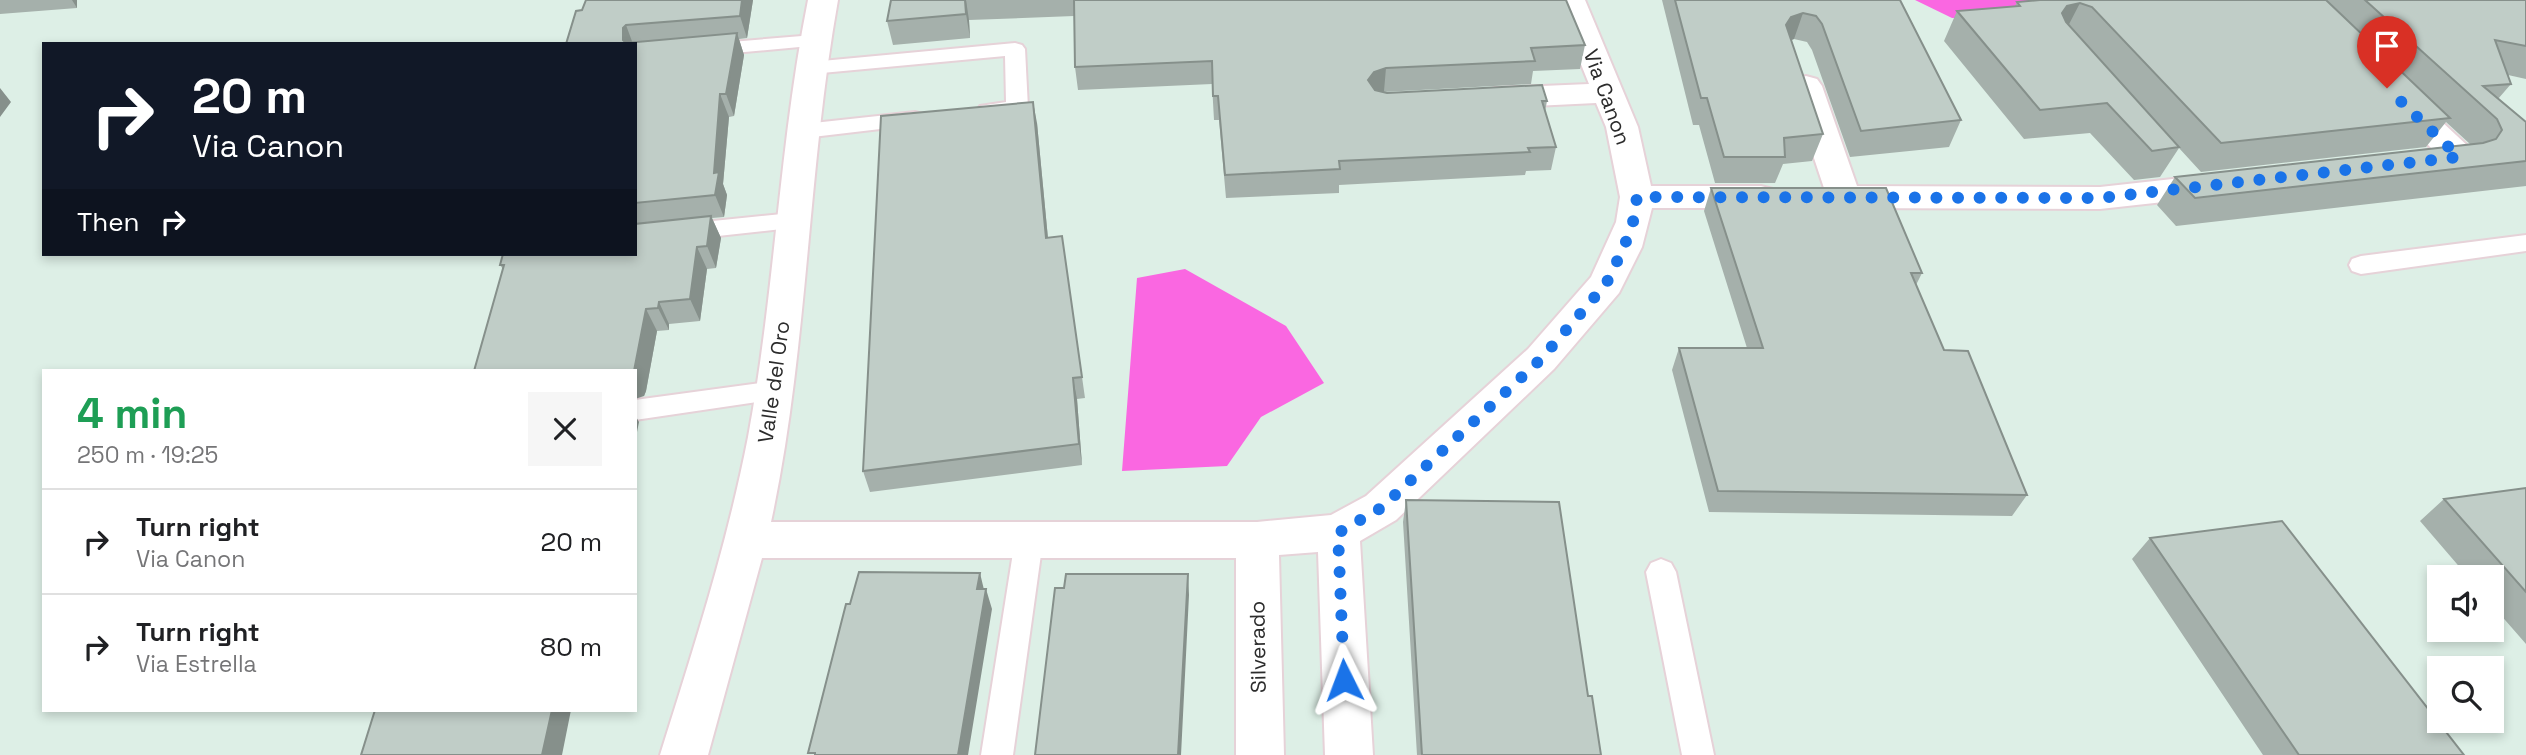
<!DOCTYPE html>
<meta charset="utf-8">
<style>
body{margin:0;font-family:"Space Grotesk",sans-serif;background:#f6f6f6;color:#202124;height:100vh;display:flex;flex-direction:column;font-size:26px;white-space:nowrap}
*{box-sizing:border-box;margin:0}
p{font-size:23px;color:#757577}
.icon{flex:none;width:38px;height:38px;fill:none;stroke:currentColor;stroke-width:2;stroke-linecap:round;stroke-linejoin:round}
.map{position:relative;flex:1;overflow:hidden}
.panel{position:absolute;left:42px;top:369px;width:595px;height:343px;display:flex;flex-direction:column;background:#fff;border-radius:0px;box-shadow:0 4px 10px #0003}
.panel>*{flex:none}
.guide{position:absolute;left:42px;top:42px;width:595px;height:214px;border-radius:0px;box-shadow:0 4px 10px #0003;background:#111827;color:#fff;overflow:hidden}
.buttons{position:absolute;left:2427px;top:565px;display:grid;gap:14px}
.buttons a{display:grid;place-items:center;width:77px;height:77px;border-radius:0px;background:#fff;box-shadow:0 4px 10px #0003;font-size:35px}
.pin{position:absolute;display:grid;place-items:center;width:60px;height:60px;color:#fff;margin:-72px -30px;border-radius:50% 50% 50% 0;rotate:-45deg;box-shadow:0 0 7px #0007}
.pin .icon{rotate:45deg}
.me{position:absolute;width:77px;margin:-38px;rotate:357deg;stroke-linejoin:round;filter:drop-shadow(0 0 5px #0008)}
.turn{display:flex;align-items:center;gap:24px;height:147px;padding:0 35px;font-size:32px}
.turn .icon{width:91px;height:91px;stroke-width:2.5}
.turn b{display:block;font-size:49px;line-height:60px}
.then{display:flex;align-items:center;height:66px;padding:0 35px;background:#0003;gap:14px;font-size:26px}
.round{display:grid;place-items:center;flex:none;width:74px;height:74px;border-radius:0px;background:#f6f6f6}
.head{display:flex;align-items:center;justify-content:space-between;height:119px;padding:0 35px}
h1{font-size:42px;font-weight:800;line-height:52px;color:#1e9e55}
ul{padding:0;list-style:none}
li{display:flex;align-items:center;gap:21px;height:105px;padding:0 35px;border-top:2px solid #e0e0e0}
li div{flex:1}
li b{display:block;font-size:26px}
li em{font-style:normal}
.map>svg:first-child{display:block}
.water{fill:#fa67e1}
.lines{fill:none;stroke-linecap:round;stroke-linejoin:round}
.lane-casing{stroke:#e6d2d8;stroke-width:4}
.street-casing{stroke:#e6d2d8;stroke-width:4}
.lane{fill:#fff;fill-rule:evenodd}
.street{fill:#fff;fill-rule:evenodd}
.wall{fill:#a5b0ab}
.shaded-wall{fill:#86908b}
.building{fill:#c0cdc7;stroke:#86908b;stroke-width:2}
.route{stroke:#1a73e8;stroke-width:12;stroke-dasharray:0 21.6}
.labels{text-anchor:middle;stroke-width:5;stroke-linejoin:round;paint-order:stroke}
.street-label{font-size:21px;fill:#2c2c2c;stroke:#fff}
</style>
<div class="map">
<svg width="2526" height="755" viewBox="0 0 2526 755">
<rect width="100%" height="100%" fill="#ddefe6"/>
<path class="water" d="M 1915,0 L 2047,0 L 2056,16 L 1952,18 Z
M 1185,269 L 1286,326 L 1324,383 L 1261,417 L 1227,466 L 1122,471 L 1137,278 Z"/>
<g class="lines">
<g class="lane-casing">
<path id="lane" d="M 814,35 L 821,37 L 824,41 L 821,45 L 635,62 L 635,50 Z
M 1015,43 L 1022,45 L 1025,49 L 1028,108 L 1025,113 C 1011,116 994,119 980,116 L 977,111 L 980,106 L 1006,102 L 1005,56 L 811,74 L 804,73 L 800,68 L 804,63 L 811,62 Z
M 915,112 L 923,114 L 926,119 L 923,124 L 804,138 L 796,136 L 793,131 L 796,126 L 804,124 Z
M 792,213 L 800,215 L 804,221 L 800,227 L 635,245 L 635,229 Z
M 2526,235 L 2526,251 L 2361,274 L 2352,271 L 2349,265 L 2352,259 L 2361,256 Z
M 775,381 L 784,384 L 788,391 L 784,398 L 635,420 L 635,400 Z
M 1029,528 L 1039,531 L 1043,540 L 1013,755 L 981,755 L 1015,540 L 1019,531 Z
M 1661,559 L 1671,563 L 1676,572 L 1714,755 L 1682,755 L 1646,572 L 1651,563 Z"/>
</g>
<g class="street-casing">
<path id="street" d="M 808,0 L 838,0 C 807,173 808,350 771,522 L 1257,522 L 1331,515 L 1366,496 L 1528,349 L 1591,277 L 1616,222 L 1620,197 L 1606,127 L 1596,103 L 1495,108 L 1484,105 L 1479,98 L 1484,91 L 1495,88 L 1589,84 L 1555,0 L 1585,0 L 1638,127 L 1651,186 L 1761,186 L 1773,189 L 1778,197 L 1773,205 L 1761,208 L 1652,208 L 1642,247 L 1619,293 L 1554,369 L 1396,520 L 1360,541 L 1373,755 L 1325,755 L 1318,552 L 1279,555 L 1284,755 L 1236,755 L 1236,558 L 762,558 L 708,755 L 660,755 C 693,650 727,545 748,437 C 775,292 779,145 808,0 Z
M 1806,76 L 1817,79 L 1822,86 L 1857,186 L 2100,187 L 2218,174 L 2230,177 L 2235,185 L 2230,193 L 2218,196 L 2100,209 L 1838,208 L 1826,205 L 1821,197 L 1825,191 L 1790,86 L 1795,79 Z
M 2400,90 L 2411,93 L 2471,149 L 2476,157 L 2471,165 L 2424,172 L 2412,169 L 2407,161 L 2412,153 L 2432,149 L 2384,100 L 2389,93 Z"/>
</g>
<use href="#lane" class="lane"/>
<use href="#street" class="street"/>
</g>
<path class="wall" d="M 0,0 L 77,0 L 77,8 L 0,14 Z
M 586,0 L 753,0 L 747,38 L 739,39 L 744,55 L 734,116 L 729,117 L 723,184 L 727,195 L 724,217 L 712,218 L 721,238 L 716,268 L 707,269 L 700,321 L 669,324 L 669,330 L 657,331 L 646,391 L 644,396 L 503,269 L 500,265 L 635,254 L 635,44 L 582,10 Z
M 891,0 L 1566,0 L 1585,45 L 1580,69 L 1533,71 L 1531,84 L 1383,92 L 1547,101 L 1545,112 L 1556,147 L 1551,170 L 1526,171 L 1525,175 L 1339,185 L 1339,193 L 1226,198 L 1219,120 L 1214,120 L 1212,84 L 1078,90 L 1075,67 L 1074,16 L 969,20 L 970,38 L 893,45 L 887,21 Z
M 1662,0 L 1900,0 L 1961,120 L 1949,147 L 1850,157 L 1812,50 L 1807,42 L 1794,39 L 1791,40 L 1823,134 L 1812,161 L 1783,164 L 1775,183 L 1715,183 L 1699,125 L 1693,125 Z
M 2040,0 L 2526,0 L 2526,79 L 2508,75 L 2511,84 L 2498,99 L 2526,122 L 2526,186 L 2176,226 L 2157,205 L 2175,177 L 2470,144 L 2446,122 L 2426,147 L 2201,172 L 2179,148 L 2160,177 L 2134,180 L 2090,133 L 2024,139 L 1944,41 L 1957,11 L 2015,6 L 2017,2 Z
M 1037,123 L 1048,238 L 1062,236 L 1085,398 L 1077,399 L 1082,465 L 870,492 L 863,471 Z
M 1711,188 L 1922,273 L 1916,285 L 1944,350 L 2027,495 L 2012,516 L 1709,512 L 1672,370 L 1679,348 L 1747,348 L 1704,211 Z
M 2526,488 L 2526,644 L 2492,605 L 2492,578 L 2469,578 L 2420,521 L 2444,499 Z
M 1406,500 L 1588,696 L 1601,755 L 1417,755 L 1403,522 Z
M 2150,538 L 2464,755 L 2263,755 L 2132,559 Z"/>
<path class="shaded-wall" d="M 72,0 L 77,0 L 77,8 Z
M 742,0 L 753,0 L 747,38 L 740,16 Z
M 966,0 L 969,20 L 970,38 L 966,14 Z
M 2080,3 L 2065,32 L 2062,13 L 2067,6 Z
M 1803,13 L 1794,39 L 1782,44 L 1786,25 L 1791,17 Z
M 626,25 L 633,44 L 625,44 L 623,40 L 623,28 Z
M 737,33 L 744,55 L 734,116 L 726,94 Z
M 1386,68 L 1384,91 L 1372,95 L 1368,80 L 1374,72 Z
M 0,88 L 11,102 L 0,117 Z
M 720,94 L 729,117 L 723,184 L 727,195 L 724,217 L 715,195 L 714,173 Z
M 1033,102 L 1037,123 L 1050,260 L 1046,238 Z
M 711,216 L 721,238 L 716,268 L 707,246 Z
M 697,247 L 707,269 L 700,321 L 690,299 Z
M 659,302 L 669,324 L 669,330 L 658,308 Z
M 646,309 L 657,331 L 646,391 L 644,396 L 635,399 L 635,371 L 634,371 Z
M 1073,378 L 1077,399 L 1082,465 L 1079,444 Z
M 635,415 L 639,422 L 635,442 Z
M 980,573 L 985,594 L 986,589 L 992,609 L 968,755 L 958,755 L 977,589 Z
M 1188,574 L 1189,595 L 1181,755 L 1178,755 Z
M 552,710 L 571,710 L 562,755 L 542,755 Z"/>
<path class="building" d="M 586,0 L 742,0 L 740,16 L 626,25 L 623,28 L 623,40 L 626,43 L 737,33 L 726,94 L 720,94 L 714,173 L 719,172 L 715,195 L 635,203 L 635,44 L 566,44 L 576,11 L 582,10 Z
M 891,0 L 965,0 L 966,14 L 887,21 Z
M 1074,0 L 1566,0 L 1585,45 L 1531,48 L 1535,61 L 1386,68 L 1374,72 L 1368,80 L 1375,90 L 1387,93 L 1542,85 L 1547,101 L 1542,101 L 1556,147 L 1528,148 L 1530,152 L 1339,161 L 1340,169 L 1225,175 L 1218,96 L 1213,96 L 1212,61 L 1075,67 Z
M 1675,0 L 1900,0 L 1961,120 L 1861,131 L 1822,24 L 1816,16 L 1803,13 L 1791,17 L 1786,25 L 1823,134 L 1784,138 L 1785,157 L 1724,157 L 1707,98 L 1701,98 Z
M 2040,0 L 2326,0 L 2450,118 L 2221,143 L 2092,7 L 2080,3 L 2067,6 L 2062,13 L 2066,22 L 2179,147 L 2152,151 L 2107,103 L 2040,110 L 1957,11 L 2020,6 L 2017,2 Z
M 2365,0 L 2526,0 L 2526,46 L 2495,40 L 2511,84 L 2483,86 L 2526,122 L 2526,161 L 2195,198 L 2175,177 L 2483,143 L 2496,139 L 2502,130 L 2497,119 Z
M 1033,102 L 1046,238 L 1062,236 L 1082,377 L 1073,378 L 1079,444 L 863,471 L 881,116 Z
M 1711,188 L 1886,188 L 1922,273 L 1911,273 L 1944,350 L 1968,351 L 2027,495 L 1718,491 L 1679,348 L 1763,348 Z
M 711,216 L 707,246 L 697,247 L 690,299 L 659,302 L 658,308 L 646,309 L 634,371 L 474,371 L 504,265 L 500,265 L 503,254 L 635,254 L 635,224 Z
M 2526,488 L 2526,592 L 2444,499 Z
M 1406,500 L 1559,502 L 1588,696 L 1592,696 L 1601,755 L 1422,755 Z
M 2282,521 L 2464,755 L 2299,755 L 2150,538 Z
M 859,572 L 980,573 L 977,589 L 986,589 L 958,755 L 815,755 L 815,753 L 808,753 L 846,604 L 850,604 Z
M 1066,574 L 1188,574 L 1178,755 L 1035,755 L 1055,588 L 1064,588 Z
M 375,710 L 552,710 L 542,755 L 361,755 Z"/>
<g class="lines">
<path class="route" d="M 1344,680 L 1338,533 L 1381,508 L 1541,359 L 1606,284 L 1624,247 L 1633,222 L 1637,197 L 2100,198 L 2459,157 L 2387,88"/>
</g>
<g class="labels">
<g class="street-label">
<text transform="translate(1607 97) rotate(70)" y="7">Via Canon</text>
<text transform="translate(774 382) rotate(-82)" y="7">Valle del Oro</text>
<text transform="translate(1258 647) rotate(-91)" y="7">Silverado</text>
</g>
</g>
</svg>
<div class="buttons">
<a><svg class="icon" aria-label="sound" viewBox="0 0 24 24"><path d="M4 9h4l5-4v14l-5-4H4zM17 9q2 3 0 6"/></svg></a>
<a><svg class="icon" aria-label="search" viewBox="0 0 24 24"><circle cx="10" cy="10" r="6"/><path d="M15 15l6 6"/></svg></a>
</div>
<div class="pin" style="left:2387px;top:88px;background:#d93025"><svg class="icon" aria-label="arrive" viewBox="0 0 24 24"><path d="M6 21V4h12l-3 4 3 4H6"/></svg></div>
<svg class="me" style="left:1344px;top:680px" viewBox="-20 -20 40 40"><path d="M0-17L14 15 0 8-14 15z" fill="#1a73e8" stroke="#fff" stroke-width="4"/></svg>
<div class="guide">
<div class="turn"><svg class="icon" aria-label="right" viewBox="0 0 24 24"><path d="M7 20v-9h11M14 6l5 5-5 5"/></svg><div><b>20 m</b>Via Canon</div></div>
<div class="then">Then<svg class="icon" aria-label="right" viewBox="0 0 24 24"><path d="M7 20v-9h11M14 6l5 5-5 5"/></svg></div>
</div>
<section class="panel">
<div class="head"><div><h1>4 min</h1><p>250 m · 19:25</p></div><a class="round"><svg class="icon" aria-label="close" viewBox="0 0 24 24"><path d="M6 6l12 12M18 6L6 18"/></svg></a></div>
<ul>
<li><svg class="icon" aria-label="right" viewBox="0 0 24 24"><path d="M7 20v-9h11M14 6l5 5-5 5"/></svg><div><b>Turn right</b><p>Via Canon</p></div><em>20 m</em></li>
<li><svg class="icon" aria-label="right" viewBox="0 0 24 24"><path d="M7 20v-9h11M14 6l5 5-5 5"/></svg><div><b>Turn right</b><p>Via Estrella</p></div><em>80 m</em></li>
</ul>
</section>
</div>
